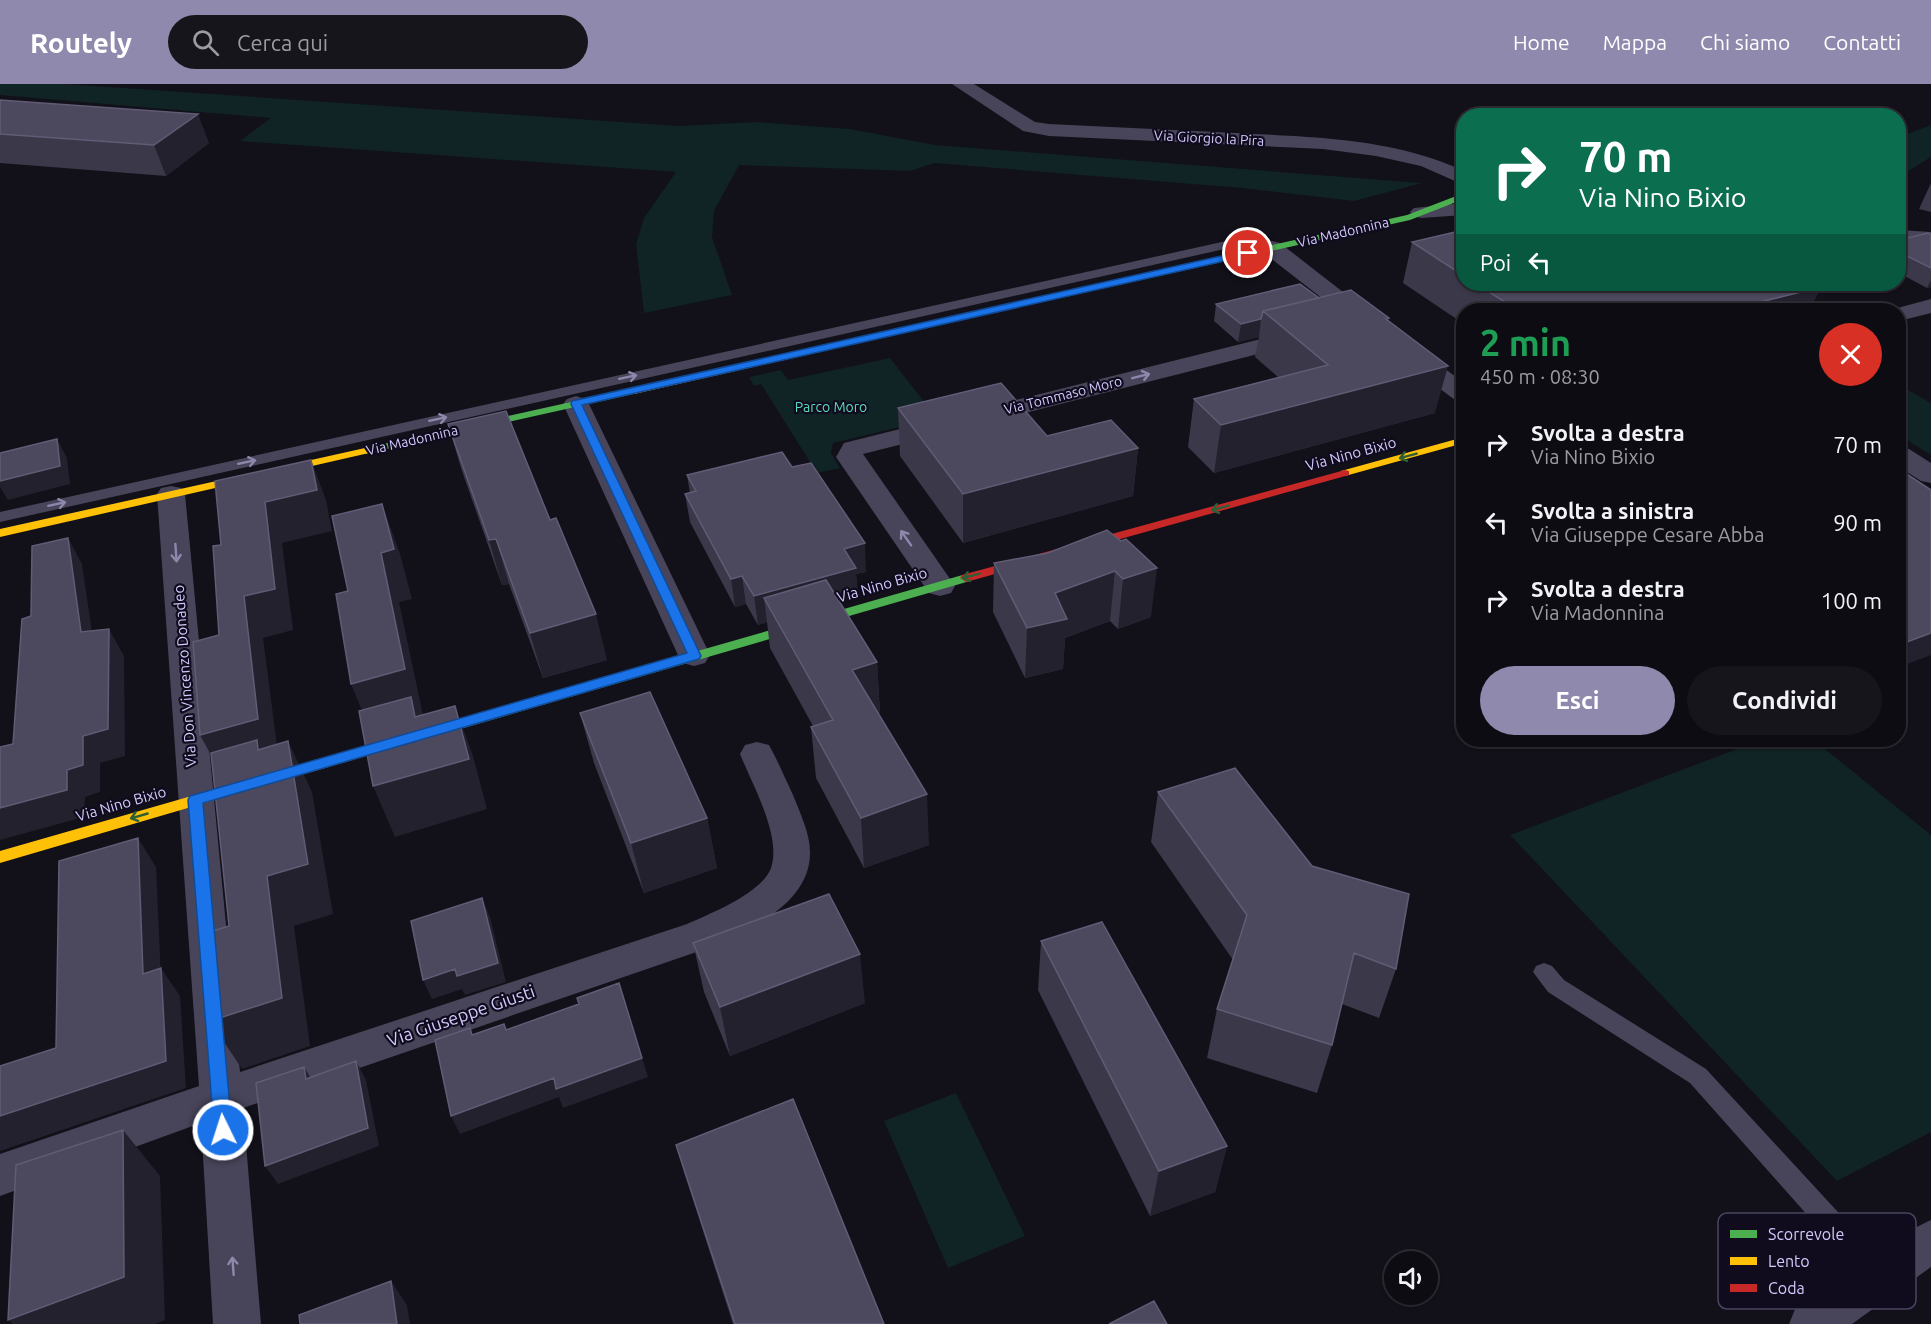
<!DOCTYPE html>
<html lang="it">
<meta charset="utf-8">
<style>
body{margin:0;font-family:Ubuntu,sans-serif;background:#17151c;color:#f1f3f6;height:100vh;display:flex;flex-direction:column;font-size:22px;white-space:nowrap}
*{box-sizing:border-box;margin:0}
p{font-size:20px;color:#9b9ba0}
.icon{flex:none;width:33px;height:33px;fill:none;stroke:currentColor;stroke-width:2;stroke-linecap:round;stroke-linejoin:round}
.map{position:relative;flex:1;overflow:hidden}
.panel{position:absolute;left:1456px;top:219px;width:450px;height:444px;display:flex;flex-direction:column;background:#0e0c13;border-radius:24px;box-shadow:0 2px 4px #0004,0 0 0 2px #2e2c33}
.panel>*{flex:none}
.top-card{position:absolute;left:1456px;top:24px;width:450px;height:183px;border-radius:24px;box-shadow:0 2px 4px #0004,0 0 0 2px #2e2c33;background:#0b6e4f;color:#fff;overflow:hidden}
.fabs{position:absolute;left:1384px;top:1167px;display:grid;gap:12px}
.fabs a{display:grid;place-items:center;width:54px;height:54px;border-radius:50%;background:#0e0c13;box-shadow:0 2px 4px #0004,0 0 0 2px #2e2c33;font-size:30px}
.pin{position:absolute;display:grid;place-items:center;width:51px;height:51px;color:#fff;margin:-26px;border:3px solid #fff;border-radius:50%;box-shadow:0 2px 6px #0007}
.me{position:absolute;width:66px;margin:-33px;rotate:356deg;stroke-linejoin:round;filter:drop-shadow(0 0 4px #0008)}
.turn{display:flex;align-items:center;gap:21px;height:126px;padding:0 24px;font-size:27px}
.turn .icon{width:78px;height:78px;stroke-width:2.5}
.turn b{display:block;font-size:42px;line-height:51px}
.then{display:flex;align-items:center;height:57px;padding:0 24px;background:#0003;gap:12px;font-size:22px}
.round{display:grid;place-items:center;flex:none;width:63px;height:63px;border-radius:32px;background:#17151c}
.summary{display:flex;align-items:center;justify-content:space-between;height:102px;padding:0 24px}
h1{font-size:36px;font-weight:600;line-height:45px;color:#1e9e55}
.action{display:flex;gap:12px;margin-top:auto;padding:12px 24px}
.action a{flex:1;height:69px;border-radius:36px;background:#8f89ad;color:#fff;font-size:24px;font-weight:600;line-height:69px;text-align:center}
.action a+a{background:#17151c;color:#f1f3f6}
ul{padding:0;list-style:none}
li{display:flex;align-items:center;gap:18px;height:78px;padding:0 24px}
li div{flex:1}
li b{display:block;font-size:22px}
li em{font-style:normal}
header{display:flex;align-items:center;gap:36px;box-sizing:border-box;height:84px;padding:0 30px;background:#8f89ad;color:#fff}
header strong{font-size:28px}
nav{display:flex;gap:33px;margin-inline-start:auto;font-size:21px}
.search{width:420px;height:54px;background:#17151c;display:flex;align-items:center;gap:15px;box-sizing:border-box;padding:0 21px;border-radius:33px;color:#9b9ba0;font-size:22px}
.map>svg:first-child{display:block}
.green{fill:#102325}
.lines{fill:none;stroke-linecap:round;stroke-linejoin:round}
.lane{fill:#48455a;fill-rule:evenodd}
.street{fill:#48455a;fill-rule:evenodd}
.fast{fill:#4caf50;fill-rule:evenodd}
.slow{fill:#ffc107;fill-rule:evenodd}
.jam{fill:#c62828;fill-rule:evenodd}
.wall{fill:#3b384a}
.shaded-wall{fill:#24212e}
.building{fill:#4c485d;stroke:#615c76;stroke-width:1.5}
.oneway{stroke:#8e88ac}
.oneway2{stroke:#2e5e36}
.route{fill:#1a73e8;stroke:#114b97;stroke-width:1.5}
.labels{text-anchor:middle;stroke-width:4.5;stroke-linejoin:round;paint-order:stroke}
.far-street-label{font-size:14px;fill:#d3cafd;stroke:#100c1d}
.far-park-label{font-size:14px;fill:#5adac1;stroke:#100c1d}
.street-label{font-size:15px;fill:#d3cafd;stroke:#100c1d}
.near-street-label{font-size:18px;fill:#d3cafd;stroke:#100c1d}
.key{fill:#100c1d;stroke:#4a4560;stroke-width:1.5}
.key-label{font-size:16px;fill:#d3cafd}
</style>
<header>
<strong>Routely</strong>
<div class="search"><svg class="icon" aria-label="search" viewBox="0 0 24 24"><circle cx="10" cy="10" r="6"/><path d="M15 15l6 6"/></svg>Cerca qui</div>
<nav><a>Home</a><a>Mappa</a><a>Chi siamo</a><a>Contatti</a></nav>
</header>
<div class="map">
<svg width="1931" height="1240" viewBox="0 0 1931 1240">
<rect width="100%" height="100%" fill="#121019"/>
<path class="green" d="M 0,0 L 65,0 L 679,42 L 757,38 L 850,45 L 935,61 L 1422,99 L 1354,117 L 1242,104 L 934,79 L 910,87 L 739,81 L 714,127 L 712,153 L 732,211 L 644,229 L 636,160 L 644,134 L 676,88 L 240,57 L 271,34 L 0,11 Z
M 1931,41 L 1931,73 L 1899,93 L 1899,53 Z
M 890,274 L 937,334 L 833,359 L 831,369 L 840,384 L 817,389 L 761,300 L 754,302 L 749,293 L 781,286 L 788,296 Z
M 1899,301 L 1931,319 L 1931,371 L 1899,351 Z
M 1761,656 L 1814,656 L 1931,751 L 1931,1048 L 1837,1097 L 1510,751 Z
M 956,1009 L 1025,1152 L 948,1184 L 884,1037 Z"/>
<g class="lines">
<path class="lane" d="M 1258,150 L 1276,161 L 1276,167 L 1268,167 L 1256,158 L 0,438 L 0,428 Z
M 1544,879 L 1552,882 L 1564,896 L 1706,985 L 1860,1152 L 1891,1181 L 1895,1190 L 1891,1199 L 1882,1203 L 1873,1199 L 1842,1170 L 1690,999 L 1548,908 L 1533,888 L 1536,882 Z"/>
<path class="street" d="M 952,0 L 974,0 L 1035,38 L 1049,40 C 1111,43 1174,46 1236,49 C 1314,53 1393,54 1464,87 L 1464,101 L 1421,82 L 1376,72 L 1323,65 L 1049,52 L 1023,47 Z
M 1464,119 L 1464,131 L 1421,134 L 1414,132 L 1410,128 L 1414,124 Z
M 1899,146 L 1931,148 L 1931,162 L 1899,160 Z
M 1272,157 L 1280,159 L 1375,233 L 1379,238 L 1375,243 L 1367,245 L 1359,243 L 1264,169 L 1261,164 L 1264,159 Z
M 1931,215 L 1931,229 L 1899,237 L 1899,226 L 1890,226 Z
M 1301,245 L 1310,247 L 1313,252 L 1310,257 L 863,370 L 955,502 L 951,509 L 940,512 L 929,509 L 836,373 L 844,359 Z
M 1408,262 L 1417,264 L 1464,299 L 1464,319 L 1455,316 L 1399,274 L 1396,269 L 1399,264 Z
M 576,312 L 585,315 L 589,320 L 710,571 L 705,579 L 694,582 L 683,579 L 678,571 L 563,320 L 567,315 Z
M 1899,363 L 1909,365 L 1931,379 L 1931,399 L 1921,397 L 1899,383 Z
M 171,402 L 181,404 L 185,410 L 240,988 L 687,840 C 710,830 762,809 771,784 C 782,752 752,700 740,670 L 745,661 L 757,658 L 769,661 C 778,677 785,694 793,711 C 800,729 810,749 810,768 C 811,817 752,846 714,862 L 243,1024 L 261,1240 L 213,1240 L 201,1039 L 0,1112 L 0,1070 L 199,1002 L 157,410 L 161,404 Z
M 1931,1136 L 1931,1183 L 1852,1240 L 1789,1240 L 1796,1223 L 1886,1158 Z"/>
<path class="fast" d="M 1464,109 L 1464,115 L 1410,136 L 975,233 L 970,230 L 975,227 L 1407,131 Z
M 634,304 L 639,307 L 638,309 L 365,370 L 360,367 L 365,364 Z
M 966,490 L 972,494 L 970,497 L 436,652 L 429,647 L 436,642 Z"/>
<path class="slow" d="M 975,227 L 980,230 L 978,232 L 634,310 L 629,307 L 634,304 Z
M 1464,353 L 1464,359 L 1345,392 L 1339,389 L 1341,387 Z
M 365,364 L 369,365 L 369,369 L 0,453 L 0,445 Z
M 436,642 L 443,647 L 441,650 L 0,779 L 0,767 Z"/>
<path class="jam" d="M 1345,386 L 1349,387 L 1349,391 L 970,497 L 966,498 L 960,494 L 962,491 Z"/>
</g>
<path class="wall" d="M 0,16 L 209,59 L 166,92 L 0,79 Z
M 1931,99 L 1931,128 L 1919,125 Z
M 1464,146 L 1464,200 L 1816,200 L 1810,226 L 1464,226 L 1464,240 L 1403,199 L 1412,158 Z
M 1931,151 L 1931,203 L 1927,204 L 1899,189 L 1899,156 Z
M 1319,214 L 1389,234 L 1388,237 L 1435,329 L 1214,389 L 1188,363 L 1194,315 L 1278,293 L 1255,273 L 1259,253 L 1238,258 L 1214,237 L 1216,220 Z
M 898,324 L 1047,352 L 1138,364 L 1133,412 L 963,459 L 900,372 Z
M 448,340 L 607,576 L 543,594 L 509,500 L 502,501 L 461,384 Z
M 792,383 L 866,488 L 856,490 L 858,512 L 839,517 L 877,578 L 880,629 L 878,629 L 929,761 L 864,784 L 816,694 L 811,643 L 813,642 L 770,564 L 767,538 L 758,541 L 746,520 L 735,523 L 690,438 L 685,410 L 690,409 L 687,391 Z
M 1107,446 L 1151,533 L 1118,545 L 1110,537 L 1065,554 L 1063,585 L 1025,594 L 993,528 L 994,479 L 1048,469 Z
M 580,629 L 707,734 L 717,784 L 644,809 L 594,679 Z
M 1158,708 L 1312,782 L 1396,885 L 1379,934 L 1342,920 L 1332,961 L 1317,1009 L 1207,974 L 1217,925 L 1233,876 L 1151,758 Z
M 1041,857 L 1227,1062 L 1215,1108 L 1150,1132 L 1038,906 Z
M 693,859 L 865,919 L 730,972 L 704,908 Z
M 676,1061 L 884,1240 L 733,1240 L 685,1091 Z"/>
<path class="shaded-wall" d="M 198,30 L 209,59 L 166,92 L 154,61 Z
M 1931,196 L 1931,203 L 1927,204 Z
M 1821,203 L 1810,226 L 1728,226 Z
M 1261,235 L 1259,253 L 1238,258 L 1241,240 Z
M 1448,282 L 1435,329 L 1214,389 L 1221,341 Z
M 57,355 L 67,374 L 70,400 L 8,416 L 0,403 L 0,397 Z
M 1138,364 L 1133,412 L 963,459 L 963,410 Z
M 311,376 L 326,416 L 332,447 L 282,459 L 293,546 L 263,554 L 279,677 L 223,693 L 200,651 L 244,512 L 265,418 Z
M 382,420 L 400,470 L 412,515 L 399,518 L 424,636 L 372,651 L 351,600 L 381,469 Z
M 68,454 L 82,480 L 96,575 L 81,548 Z
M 496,455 L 509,500 L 502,501 L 489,456 Z
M 865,459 L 866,488 L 856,490 L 858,512 L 776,535 L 764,514 L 767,538 L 758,541 L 754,512 L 844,465 Z
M 1157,484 L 1151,533 L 1118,545 L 1123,495 Z
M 1115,487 L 1110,537 L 1065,554 L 1063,585 L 1025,594 L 1027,544 L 1055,509 Z
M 742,492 L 746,520 L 735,523 L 731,495 Z
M 596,530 L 607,576 L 543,594 L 530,549 Z
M 109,545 L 124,572 L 125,672 L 100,679 L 100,708 L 85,713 L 84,733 L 0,756 L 0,724 L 67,686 L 83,652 Z
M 1931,549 L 1931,571 L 1899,583 L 1899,561 Z
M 877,578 L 880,629 L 856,636 L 852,586 Z
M 455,622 L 473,672 L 487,725 L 395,753 L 373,702 Z
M 288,657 L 312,708 L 333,830 L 294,842 L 310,962 L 242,985 L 210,937 L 267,792 Z
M 927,710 L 929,761 L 864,784 L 861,734 Z
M 707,734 L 717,784 L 644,809 L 631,759 Z
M 138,754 L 156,783 L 162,918 L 143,890 Z
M 482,814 L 490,833 L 506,898 L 465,911 L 462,905 L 432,915 L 423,896 Z
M 860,870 L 865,919 L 730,972 L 720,923 Z
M 161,884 L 180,912 L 186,1004 L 0,1067 L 0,1032 Z
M 642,974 L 648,993 L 563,1024 L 559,1013 L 460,1050 L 451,1032 L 554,994 Z
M 356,977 L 366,996 L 379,1062 L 278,1100 L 265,1082 Z
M 304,983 L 315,1001 L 306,995 Z
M 123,1046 L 160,1092 L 165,1236 L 155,1240 L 13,1240 L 8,1236 Z
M 1227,1062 L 1215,1108 L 1150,1132 L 1159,1087 Z
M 391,1197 L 407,1221 L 410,1240 L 397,1240 Z"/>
<path class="building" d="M 0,16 L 198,30 L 154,61 L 0,50 Z
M 1464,146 L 1464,192 L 1412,158 Z
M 1928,149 L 1931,151 L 1931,184 L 1899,168 L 1899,156 Z
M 1300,200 L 1319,214 L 1263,227 L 1261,235 L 1241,240 L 1216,220 Z
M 1476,200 L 1816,200 L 1821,203 L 1728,226 L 1518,226 Z
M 1351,206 L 1389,234 L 1386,235 L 1448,282 L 1221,341 L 1194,315 L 1328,281 L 1263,227 Z
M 1001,299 L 1047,352 L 1111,336 L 1138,364 L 963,410 L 898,324 Z
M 506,327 L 550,436 L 556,434 L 596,530 L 530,549 L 496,455 L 489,456 L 448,340 Z
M 57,355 L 60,382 L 0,397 L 0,369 Z
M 782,368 L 792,383 L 811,379 L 865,459 L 844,465 L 856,484 L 754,512 L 742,492 L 731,495 L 700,438 L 685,410 L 696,407 L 687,391 Z
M 311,376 L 317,406 L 265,418 L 275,505 L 244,512 L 258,635 L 200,651 L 193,558 L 219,551 L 213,462 L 221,461 L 215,397 Z
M 1899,385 L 1931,406 L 1931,549 L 1899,561 Z
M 382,420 L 394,465 L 381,469 L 405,585 L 351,600 L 336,510 L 348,507 L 332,432 Z
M 1107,446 L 1121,457 L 1126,455 L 1157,484 L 1123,495 L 1115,487 L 1055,509 L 1067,535 L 1027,544 L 994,479 L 1048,469 Z
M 68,454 L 81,548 L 109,545 L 108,645 L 83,652 L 83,681 L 67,686 L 67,706 L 0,724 L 0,663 L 13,660 L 22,535 L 31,532 L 32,462 Z
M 826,496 L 877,578 L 852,586 L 927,710 L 861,734 L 811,643 L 833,636 L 764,514 Z
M 650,608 L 707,734 L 631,759 L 580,629 Z
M 411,613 L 415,633 L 455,622 L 469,675 L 373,702 L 359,627 Z
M 257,656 L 258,666 L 288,657 L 308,780 L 267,792 L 282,914 L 210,937 L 203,850 L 229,842 L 211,669 Z
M 1235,684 L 1312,782 L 1409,810 L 1396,885 L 1354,869 L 1332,961 L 1217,925 L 1247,831 L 1158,708 Z
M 138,754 L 143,890 L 161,884 L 166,977 L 0,1032 L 0,982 L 56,964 L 59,777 Z
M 829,810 L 860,870 L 720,923 L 693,859 Z
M 482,814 L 498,879 L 457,892 L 455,885 L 423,896 L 411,837 Z
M 1102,838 L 1227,1062 L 1159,1087 L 1041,857 Z
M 619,899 L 642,974 L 556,1005 L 554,994 L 451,1032 L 435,956 L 470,944 L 472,951 L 504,940 L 506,946 L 579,920 L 577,914 Z
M 356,977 L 368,1044 L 265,1082 L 256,999 L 304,983 L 306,995 Z
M 793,1015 L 884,1240 L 735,1240 L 676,1061 Z
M 123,1046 L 124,1193 L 8,1236 L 16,1081 Z
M 391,1197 L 397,1240 L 300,1240 L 299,1231 Z
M 1154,1217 L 1167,1240 L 1109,1240 Z"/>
<defs><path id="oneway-shaft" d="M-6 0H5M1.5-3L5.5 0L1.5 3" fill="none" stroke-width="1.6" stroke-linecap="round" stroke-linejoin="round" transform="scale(1.5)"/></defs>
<g class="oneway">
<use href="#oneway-shaft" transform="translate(1141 292) rotate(-14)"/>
<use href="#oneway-shaft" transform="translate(628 293) rotate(-12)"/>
<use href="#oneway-shaft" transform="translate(438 335) rotate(-12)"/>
<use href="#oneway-shaft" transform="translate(247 378) rotate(-12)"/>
<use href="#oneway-shaft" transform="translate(57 420) rotate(-12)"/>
<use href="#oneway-shaft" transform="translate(906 454) rotate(-125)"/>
<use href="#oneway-shaft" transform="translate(176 469) rotate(86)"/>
<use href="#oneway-shaft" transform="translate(233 1182) rotate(-94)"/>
</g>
<g class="oneway2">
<use href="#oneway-shaft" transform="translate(1408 372) rotate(165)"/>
<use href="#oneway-shaft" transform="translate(1220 424) rotate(165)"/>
<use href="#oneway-shaft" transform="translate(971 492) rotate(165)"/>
<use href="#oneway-shaft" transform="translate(139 732) rotate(164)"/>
</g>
<path class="route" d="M 1248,166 L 1252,167 L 1252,171 L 582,321 L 701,572 L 699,575 L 203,719 L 232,1046 L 230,1051 L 223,1054 L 217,1051 L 214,1046 L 188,716 L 190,712 L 687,569 L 571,320 L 572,317 Z"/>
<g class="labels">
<g class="far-street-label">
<text transform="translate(1209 54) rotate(3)" y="5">Via Giorgio la Pira</text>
<text transform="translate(1343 148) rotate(-13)" y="5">Via Madonnina</text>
<text transform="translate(1063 311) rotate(-14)" y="5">Via Tommaso Moro</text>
<text transform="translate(412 356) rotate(-13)" y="5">Via Madonnina</text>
</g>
<g class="far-park-label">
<text x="831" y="328">Parco Moro</text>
</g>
<g class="street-label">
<text transform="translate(1351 370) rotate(-15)" y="5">Via Nino Bixio</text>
<text transform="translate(882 501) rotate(-16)" y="5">Via Nino Bixio</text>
<text transform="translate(185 592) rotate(-94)" y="5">Via Don Vincenzo Donadeo</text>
<text transform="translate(121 720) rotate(-16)" y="5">Via Nino Bixio</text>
</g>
<g class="near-street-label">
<text transform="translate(461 932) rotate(-19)" y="6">Via Giuseppe Giusti</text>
</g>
</g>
<rect x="1718" y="1129" width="198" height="96" rx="9" class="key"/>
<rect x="1730" y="1146" width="27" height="8" fill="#4caf50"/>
<rect x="1730" y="1173" width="27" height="8" fill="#ffc107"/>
<rect x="1730" y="1200" width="27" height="8" fill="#c62828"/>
<g class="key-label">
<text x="1768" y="1156">Scorrevole</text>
<text x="1768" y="1183">Lento</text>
<text x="1768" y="1210">Coda</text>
</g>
</svg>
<div class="fabs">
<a><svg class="icon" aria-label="sound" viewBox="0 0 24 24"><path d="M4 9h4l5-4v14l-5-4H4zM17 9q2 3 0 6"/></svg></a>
</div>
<div class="pin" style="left:1248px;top:169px;background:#d93025"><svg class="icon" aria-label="arrive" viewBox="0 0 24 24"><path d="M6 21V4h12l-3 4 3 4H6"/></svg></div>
<svg class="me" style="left:223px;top:1046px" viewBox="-20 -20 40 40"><circle r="17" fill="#1a73e8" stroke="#fff" stroke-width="3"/><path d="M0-11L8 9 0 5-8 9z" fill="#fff"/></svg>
<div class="top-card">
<div class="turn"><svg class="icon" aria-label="right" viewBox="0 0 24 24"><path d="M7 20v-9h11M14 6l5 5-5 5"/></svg><div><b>70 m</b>Via Nino Bixio</div></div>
<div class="then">Poi<svg class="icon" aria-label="left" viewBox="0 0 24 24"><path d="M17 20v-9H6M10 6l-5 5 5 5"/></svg></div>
</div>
<section class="panel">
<div class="summary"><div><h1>2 min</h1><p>450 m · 08:30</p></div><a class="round" style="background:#d93025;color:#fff"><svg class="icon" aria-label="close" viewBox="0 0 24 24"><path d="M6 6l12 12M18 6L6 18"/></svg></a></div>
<ul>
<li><svg class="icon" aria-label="right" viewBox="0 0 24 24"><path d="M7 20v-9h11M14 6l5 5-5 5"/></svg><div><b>Svolta a destra</b><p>Via Nino Bixio</p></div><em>70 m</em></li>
<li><svg class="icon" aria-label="left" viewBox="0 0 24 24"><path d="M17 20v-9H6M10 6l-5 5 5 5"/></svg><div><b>Svolta a sinistra</b><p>Via Giuseppe Cesare Abba</p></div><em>90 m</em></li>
<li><svg class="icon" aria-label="right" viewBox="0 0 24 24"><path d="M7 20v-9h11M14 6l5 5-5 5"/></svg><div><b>Svolta a destra</b><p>Via Madonnina</p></div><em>100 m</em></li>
</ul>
<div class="action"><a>Esci</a><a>Condividi</a></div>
</section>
</div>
